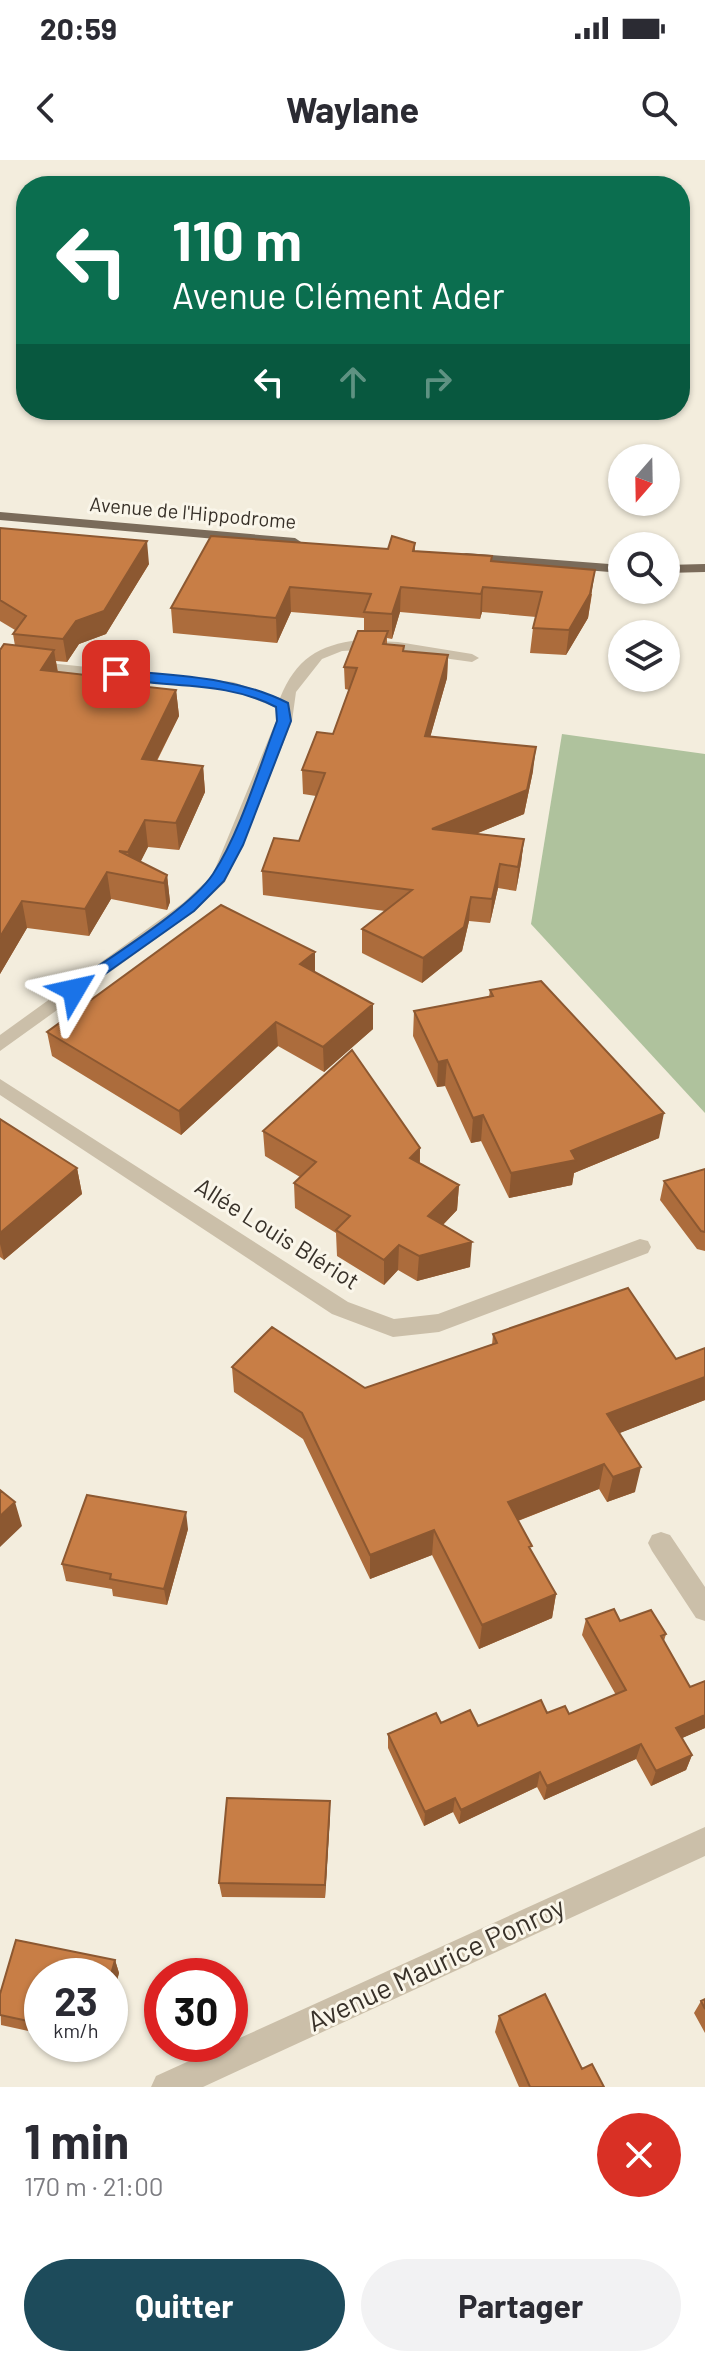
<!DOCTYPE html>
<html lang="fr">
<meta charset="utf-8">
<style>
body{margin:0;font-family:Barlow,sans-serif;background:#f2f2f3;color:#2b2b33;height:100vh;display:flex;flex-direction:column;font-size:30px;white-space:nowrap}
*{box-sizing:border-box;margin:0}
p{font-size:26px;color:#7c7c81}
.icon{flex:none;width:44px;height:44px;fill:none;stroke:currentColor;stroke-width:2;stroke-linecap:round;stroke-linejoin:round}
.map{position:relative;height:1927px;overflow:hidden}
.panel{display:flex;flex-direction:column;background:#fff;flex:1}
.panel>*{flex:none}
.top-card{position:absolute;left:16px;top:16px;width:674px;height:244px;border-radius:32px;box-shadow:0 2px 6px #0004;background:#0b6e4f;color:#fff;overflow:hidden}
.needle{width:52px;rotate:200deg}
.buttons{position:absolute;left:608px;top:284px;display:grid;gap:16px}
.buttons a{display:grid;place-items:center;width:72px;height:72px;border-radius:50%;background:#fff;box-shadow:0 2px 6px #0004;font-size:40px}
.speed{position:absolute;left:24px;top:1798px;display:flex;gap:16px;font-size:40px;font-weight:700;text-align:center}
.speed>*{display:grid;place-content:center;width:104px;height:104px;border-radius:50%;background:#fff;box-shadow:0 2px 6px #0004;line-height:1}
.speed small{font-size:20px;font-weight:400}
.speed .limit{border:12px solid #d22;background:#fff;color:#111}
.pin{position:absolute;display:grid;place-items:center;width:68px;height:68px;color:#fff;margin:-34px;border-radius:16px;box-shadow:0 4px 12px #0006}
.me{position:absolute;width:88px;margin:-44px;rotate:54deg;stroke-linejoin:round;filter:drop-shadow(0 0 6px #0008)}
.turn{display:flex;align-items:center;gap:28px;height:168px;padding:0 24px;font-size:36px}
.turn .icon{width:104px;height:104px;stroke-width:2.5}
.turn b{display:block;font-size:56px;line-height:68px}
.lanes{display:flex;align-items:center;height:76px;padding:0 24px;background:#0003;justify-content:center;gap:40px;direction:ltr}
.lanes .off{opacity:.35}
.round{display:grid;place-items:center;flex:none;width:84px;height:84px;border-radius:42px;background:#f2f2f3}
.head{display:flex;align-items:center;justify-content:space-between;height:136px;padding:0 24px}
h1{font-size:48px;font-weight:700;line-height:60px}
.cta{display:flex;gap:16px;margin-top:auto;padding:16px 24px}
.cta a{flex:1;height:92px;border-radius:48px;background:#1d4b5b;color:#fff;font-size:32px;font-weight:700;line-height:92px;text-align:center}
.cta a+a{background:#f2f2f3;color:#2b2b33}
.status{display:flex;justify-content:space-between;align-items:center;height:56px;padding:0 40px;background:#fff;direction:ltr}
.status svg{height:22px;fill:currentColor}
header{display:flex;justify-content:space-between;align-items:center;height:104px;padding:0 24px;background:#fff;font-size:36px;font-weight:700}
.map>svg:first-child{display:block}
.green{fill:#afc29d}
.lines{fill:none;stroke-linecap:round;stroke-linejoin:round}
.minor{fill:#cbbfa9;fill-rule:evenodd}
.major{fill:#7a6b5a;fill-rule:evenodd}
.wall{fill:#ac6c3c}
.shaded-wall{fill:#8c5831}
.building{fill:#c87e46;stroke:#8c5831;stroke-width:2}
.route{fill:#1a73e8;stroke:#114b97;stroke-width:2}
.labels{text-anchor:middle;stroke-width:6;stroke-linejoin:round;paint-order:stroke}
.far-street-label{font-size:20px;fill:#383129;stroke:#faf6ea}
.street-label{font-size:24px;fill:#383129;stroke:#faf6ea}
.near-street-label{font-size:28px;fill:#383129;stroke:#faf6ea}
</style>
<div class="status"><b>20:59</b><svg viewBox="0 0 49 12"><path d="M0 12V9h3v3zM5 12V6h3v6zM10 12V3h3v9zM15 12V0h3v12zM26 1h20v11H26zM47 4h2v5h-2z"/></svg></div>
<header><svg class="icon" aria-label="back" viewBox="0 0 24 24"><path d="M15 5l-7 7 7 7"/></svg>Waylane<svg class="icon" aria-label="search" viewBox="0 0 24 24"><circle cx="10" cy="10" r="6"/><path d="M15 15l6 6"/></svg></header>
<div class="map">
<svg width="705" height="1927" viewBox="0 0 705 1927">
<rect width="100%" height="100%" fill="#f3eddd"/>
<path class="green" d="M 562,574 L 705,594 L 705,953 L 531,764 Z"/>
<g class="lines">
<path class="minor" d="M 359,480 L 398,482 L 472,494 L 479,498 L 472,502 L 378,489 L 342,491 L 322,499 L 296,532 L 292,561 L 243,685 L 225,722 L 195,751 L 0,891 L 0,875 L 183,743 L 212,716 L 276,561 L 277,548 L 232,530 L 0,506 L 0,498 L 233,522 L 280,538 C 296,499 318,485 359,480 Z
M 0,919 L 348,1142 L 394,1159 L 438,1154 L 640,1079 L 648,1081 L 651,1087 L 648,1093 L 439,1172 L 393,1177 L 332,1154 L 0,935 Z
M 661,1372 L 670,1375 L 705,1427 L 705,1461 L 696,1458 L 652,1391 L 648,1383 L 652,1375 Z
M 705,1667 L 705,1696 L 203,1927 L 151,1927 L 156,1916 Z"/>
<path class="major" d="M 0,352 L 295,378 L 301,382 L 295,386 L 0,360 Z
M 466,393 L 622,405 L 622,413 L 461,400 L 461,394 Z
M 705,404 L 705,412 L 666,413 L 666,405 Z"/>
</g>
<path class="wall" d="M 0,368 L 149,404 L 106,474 L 79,484 L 67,502 L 56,501 L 58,512 L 114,523 L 176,530 L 179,556 L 157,601 L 203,606 L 205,632 L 179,690 L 148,687 L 140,702 L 167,715 L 170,742 L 167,750 L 111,739 L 89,776 L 27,768 L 0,814 L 0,490 L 15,486 L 13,474 L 15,470 L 0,461 Z
M 415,383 L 415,391 L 492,396 L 492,401 L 592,434 L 588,458 L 566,495 L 530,493 L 533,468 L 536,457 L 482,452 L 480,459 L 400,452 L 392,479 L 387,478 L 387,484 L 404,491 L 448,495 L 447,518 L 430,577 L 533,611 L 524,654 L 476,674 L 524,679 L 521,703 L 516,731 L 498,728 L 490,763 L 469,761 L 462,791 L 422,823 L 362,793 L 362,769 L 385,751 L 263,735 L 262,711 L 299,681 L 316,636 L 303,634 L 302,610 L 333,574 L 349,530 L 345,529 L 344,507 L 364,471 L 364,458 L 291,452 L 277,483 L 173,473 L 171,448 L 388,389 Z
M 315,792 L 315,813 L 373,869 L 324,912 L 278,886 L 181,975 L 52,896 L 47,872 Z
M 490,830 L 659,978 L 574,1013 L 572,1025 L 509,1038 L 481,981 L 471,983 L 445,926 L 437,927 L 413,876 L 414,851 L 489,837 Z
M 0,959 L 77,1008 L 82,1034 L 4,1100 L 0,1097 Z
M 263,971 L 420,988 L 420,1003 L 459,1025 L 457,1050 L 443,1065 L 470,1107 L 417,1121 L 398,1110 L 384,1125 L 337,1096 L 336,1073 L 295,1048 L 294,1023 L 300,1017 L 265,996 Z
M 705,1009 L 705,1091 L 697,1089 L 660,1040 L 664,1021 Z
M 493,1174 L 676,1199 L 705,1188 L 705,1240 L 619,1273 L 635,1332 L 607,1342 L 599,1329 L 518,1361 L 531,1391 L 556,1434 L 552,1458 L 479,1489 L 432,1395 L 370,1419 L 303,1279 L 234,1232 L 232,1207 L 365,1228 L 492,1185 Z
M 188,1369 L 167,1445 L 113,1436 L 112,1429 L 66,1421 L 62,1404 Z
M 586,1459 L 620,1461 L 666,1474 L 664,1481 L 690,1527 L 705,1521 L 705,1568 L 682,1578 L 692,1595 L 686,1610 L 651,1626 L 636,1599 L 544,1640 L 537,1627 L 459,1664 L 453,1652 L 424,1666 L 388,1588 L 388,1574 L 441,1563 L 478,1566 L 547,1553 L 569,1554 L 616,1535 L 582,1475 Z
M 330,1655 L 325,1738 L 222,1737 L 219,1723 Z
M 16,1780 L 115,1800 L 119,1813 L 110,1846 L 110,1816 L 42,1816 L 42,1874 L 1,1865 L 0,1834 Z
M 705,1839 L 705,1873 L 694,1853 L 701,1841 Z
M 499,1856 L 582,1909 L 604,1927 L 519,1927 L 495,1872 Z"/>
<path class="shaded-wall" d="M 147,381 L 149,404 L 106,474 L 79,484 L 67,502 L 63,479 L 76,461 Z
M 595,410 L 588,458 L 566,495 L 569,470 Z
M 290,427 L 291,452 L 277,483 L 276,458 Z
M 401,427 L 400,452 L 392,479 L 392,454 Z
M 483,427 L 482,452 L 480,459 L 481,434 Z
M 54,490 L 58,515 L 41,510 Z
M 448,495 L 447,518 L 424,599 L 425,576 Z
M 176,530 L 179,556 L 144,625 L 142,599 Z
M 536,587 L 533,611 L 524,654 L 431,692 L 432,669 Z
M 203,606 L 205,632 L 179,690 L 176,663 Z
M 145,660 L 148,687 L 133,717 L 131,717 L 128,692 Z
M 524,679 L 521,703 L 516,731 L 518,707 Z
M 500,704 L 498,728 L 490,763 L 492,739 Z
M 107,712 L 111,739 L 89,776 L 85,749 Z
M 167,715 L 170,742 L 167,750 L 164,723 Z
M 471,737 L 469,761 L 462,791 L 422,823 L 423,798 Z
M 22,741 L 27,768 L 0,814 L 0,777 Z
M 315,792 L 315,816 L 300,804 Z
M 373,844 L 373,869 L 324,912 L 323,887 Z
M 276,862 L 278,886 L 181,975 L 179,951 Z
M 447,900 L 445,926 L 437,927 L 438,902 Z
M 664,953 L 659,978 L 574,1013 L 572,1025 L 509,1038 L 511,1013 L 571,991 Z
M 483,955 L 481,981 L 471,983 L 473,958 Z
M 420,988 L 419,1014 L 410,998 Z
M 77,1008 L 82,1034 L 4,1100 L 0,1084 L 0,1073 Z
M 459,1025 L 457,1050 L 427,1081 L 428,1056 Z
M 472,1082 L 470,1107 L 417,1121 L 419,1096 Z
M 399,1085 L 398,1110 L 384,1125 L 384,1100 Z
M 705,1217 L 705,1240 L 602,1280 L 607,1254 Z
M 604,1304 L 599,1329 L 504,1366 L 508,1342 Z
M 641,1307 L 635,1332 L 607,1342 L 613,1317 Z
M 15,1342 L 22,1366 L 0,1387 L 0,1356 Z
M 186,1352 L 188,1369 L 167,1445 L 164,1429 Z
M 434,1370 L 432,1395 L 370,1419 L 370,1395 Z
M 556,1434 L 552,1458 L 479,1489 L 482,1465 Z
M 705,1555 L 705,1568 L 671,1583 L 676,1568 Z
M 641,1584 L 636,1599 L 544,1640 L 547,1626 Z
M 692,1595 L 686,1610 L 651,1626 L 656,1611 Z
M 540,1612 L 537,1627 L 459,1664 L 461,1650 Z
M 455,1638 L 453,1652 L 424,1666 L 425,1652 Z
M 330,1641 L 330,1655 L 325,1738 L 325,1725 Z
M 115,1800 L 119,1813 L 110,1846 L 110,1818 Z"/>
<path class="building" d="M 0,368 L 147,381 L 104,451 L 76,461 L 63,479 L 13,474 L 26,456 L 0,440 Z
M 211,376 L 388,389 L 392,376 L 415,383 L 413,391 L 492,396 L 491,401 L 595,410 L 590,434 L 569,470 L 533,468 L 542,432 L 483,427 L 481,434 L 401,427 L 392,454 L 364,452 L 371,434 L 290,427 L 276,458 L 171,448 Z
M 358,471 L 388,471 L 383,484 L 404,486 L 403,491 L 448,495 L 425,576 L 536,587 L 527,630 L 432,669 L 524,679 L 518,707 L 500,704 L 492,739 L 471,737 L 464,767 L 423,798 L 362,769 L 412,730 L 262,711 L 274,678 L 299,681 L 325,613 L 302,610 L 317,572 L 333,574 L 357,508 L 344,507 Z
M 4,484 L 54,490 L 41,510 L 113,518 L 111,523 L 176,530 L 142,599 L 203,606 L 176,663 L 145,660 L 128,692 L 119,691 L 167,715 L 164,723 L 107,712 L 85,749 L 22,741 L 0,777 L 0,490 Z
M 221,745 L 315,792 L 300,804 L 373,844 L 323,887 L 276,862 L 179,951 L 47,872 Z
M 541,821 L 664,953 L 571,991 L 576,1000 L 511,1013 L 483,955 L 473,958 L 447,900 L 438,902 L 414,851 L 493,836 L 490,830 Z
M 352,890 L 420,988 L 410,998 L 459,1025 L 428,1056 L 472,1082 L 419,1096 L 399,1085 L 384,1100 L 336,1070 L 350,1056 L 294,1023 L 316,1002 L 263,971 Z
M 0,959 L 77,1008 L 0,1073 Z
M 705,1009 L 705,1072 L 701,1071 L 664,1021 Z
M 628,1128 L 676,1199 L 705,1188 L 705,1217 L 607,1254 L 641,1307 L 613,1317 L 604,1304 L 508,1342 L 532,1386 L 529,1387 L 556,1434 L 482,1465 L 434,1370 L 370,1395 L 302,1253 L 232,1207 L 272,1167 L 365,1228 L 497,1183 L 493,1174 Z
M 0,1330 L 15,1342 L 0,1356 Z
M 87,1335 L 186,1352 L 164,1429 L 110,1419 L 111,1414 L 62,1404 Z
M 614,1449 L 620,1461 L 651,1450 L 666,1474 L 661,1476 L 690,1527 L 705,1521 L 705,1555 L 676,1568 L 692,1595 L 656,1611 L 641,1584 L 547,1626 L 540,1612 L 461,1650 L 455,1638 L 425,1652 L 388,1574 L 436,1553 L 441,1563 L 470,1550 L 478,1566 L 541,1540 L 547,1553 L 565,1546 L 569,1554 L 626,1530 L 586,1459 Z
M 227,1638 L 330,1641 L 325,1725 L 219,1723 Z
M 16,1780 L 115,1800 L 110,1818 L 110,1816 L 42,1816 L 42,1864 L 0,1855 L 0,1834 Z
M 545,1834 L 582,1909 L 592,1904 L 604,1927 L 530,1927 L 499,1856 Z
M 705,1839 L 705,1849 L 701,1841 Z"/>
<path class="route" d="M 116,510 C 175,516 235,516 288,543 L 291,561 L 243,685 L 224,721 L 194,751 L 74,836 L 68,834 L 65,830 L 68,827 C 105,800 190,749 213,714 C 240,673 259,608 277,561 L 276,547 C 224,520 168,529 112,517 L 110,514 Z"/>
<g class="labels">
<g class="far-street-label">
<text transform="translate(193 353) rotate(5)" y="7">Avenue de l'Hippodrome</text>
</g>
<g class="street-label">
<text transform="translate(277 1074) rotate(32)" y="8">Allée Louis Blériot</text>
</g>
<g class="near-street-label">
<text transform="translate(436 1804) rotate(-25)" y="10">Avenue Maurice Ponroy</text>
</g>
</g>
</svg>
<div class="buttons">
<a><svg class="needle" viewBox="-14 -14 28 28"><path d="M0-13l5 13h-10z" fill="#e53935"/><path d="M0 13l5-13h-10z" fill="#7c7c81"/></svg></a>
<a><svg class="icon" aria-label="search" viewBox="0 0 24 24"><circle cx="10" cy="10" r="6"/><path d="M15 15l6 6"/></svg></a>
<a><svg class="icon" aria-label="layers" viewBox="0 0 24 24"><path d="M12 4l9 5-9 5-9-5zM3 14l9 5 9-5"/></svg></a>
</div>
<div class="speed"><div>23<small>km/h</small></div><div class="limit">30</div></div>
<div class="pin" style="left:116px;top:514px;background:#d93025"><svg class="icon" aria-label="arrive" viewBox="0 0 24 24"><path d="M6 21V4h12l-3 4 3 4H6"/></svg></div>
<svg class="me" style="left:74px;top:830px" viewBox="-20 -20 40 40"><path d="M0-17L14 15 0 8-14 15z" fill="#1a73e8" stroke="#fff" stroke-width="4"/></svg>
<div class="top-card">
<div class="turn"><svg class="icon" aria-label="left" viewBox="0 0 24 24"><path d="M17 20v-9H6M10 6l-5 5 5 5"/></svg><div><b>110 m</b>Avenue Clément Ader</div></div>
<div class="lanes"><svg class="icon" aria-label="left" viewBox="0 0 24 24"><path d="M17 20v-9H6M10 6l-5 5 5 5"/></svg><svg class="icon off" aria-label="ahead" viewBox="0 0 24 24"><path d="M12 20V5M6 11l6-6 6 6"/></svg><svg class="icon off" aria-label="right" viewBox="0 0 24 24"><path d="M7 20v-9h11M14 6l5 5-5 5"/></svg></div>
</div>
</div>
<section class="panel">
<div class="head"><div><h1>1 min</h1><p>170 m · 21:00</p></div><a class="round" style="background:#d93025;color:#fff"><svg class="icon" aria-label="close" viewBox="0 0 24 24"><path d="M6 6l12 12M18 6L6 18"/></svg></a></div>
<div class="cta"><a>Quitter</a><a>Partager</a></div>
</section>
